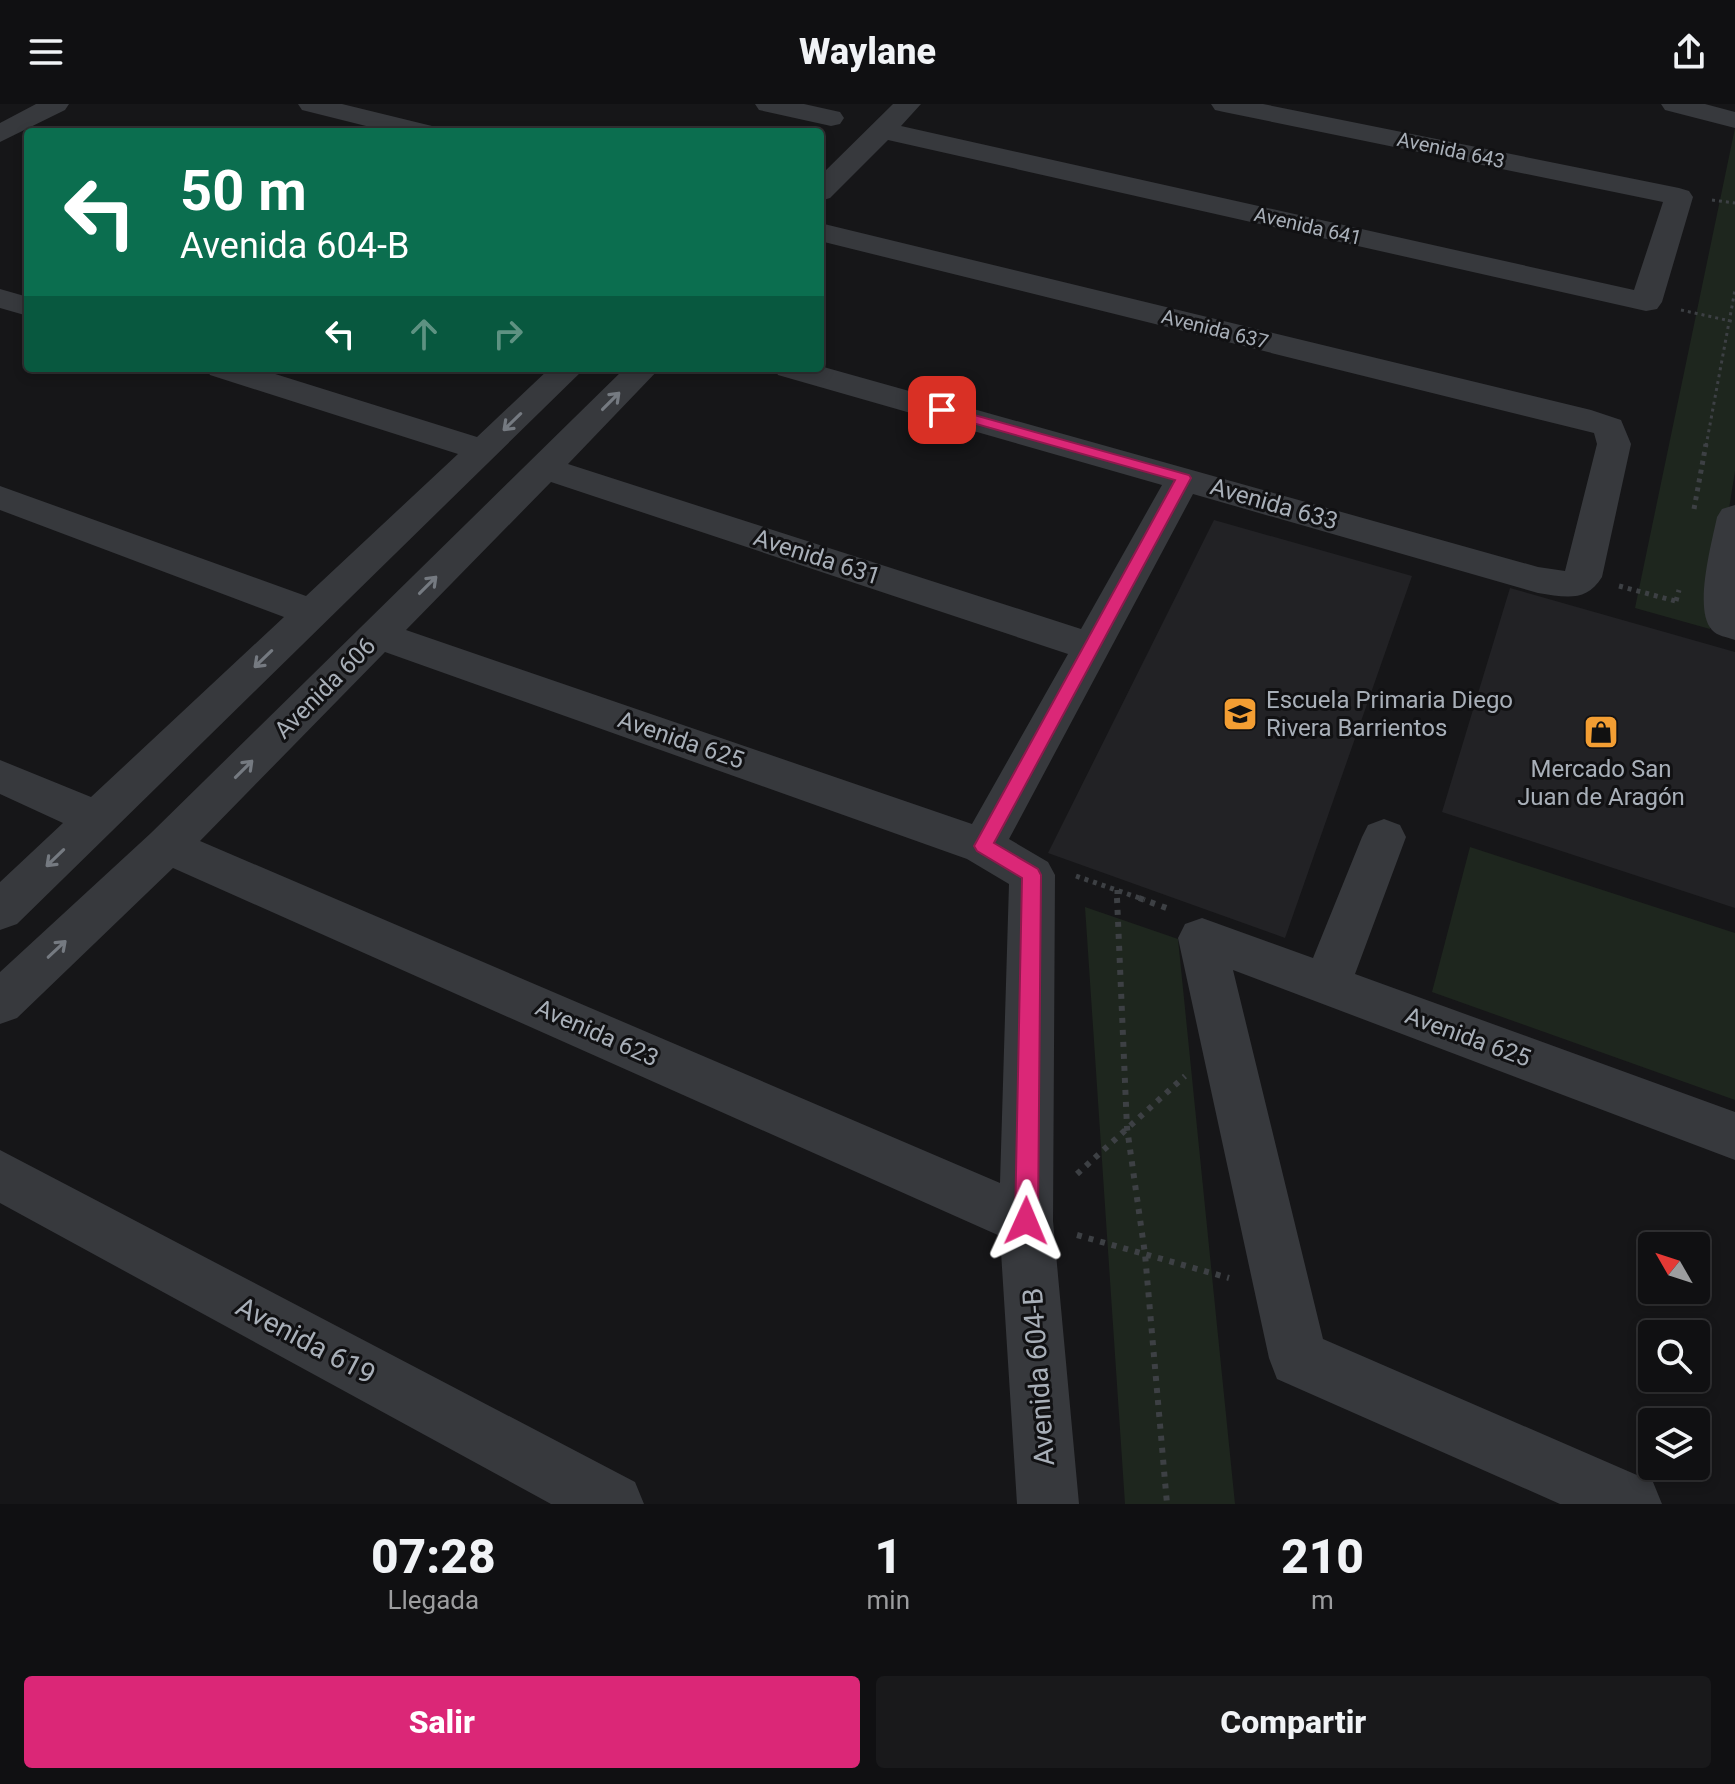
<!DOCTYPE html>
<html lang="es">
<meta charset="utf-8">
<style>
body{margin:0;font-family:Roboto,sans-serif;background:#19191b;color:#f1f3f6;height:100vh;display:flex;flex-direction:column;font-size:30px;white-space:nowrap}
*{box-sizing:border-box;margin:0}
p{font-size:26px;color:#9c9d9f}
.icon{flex:none;width:44px;height:44px;fill:none;stroke:currentColor;stroke-width:2;stroke-linecap:round;stroke-linejoin:round}
.map{position:relative;height:1400px;overflow:hidden}
.details{display:flex;flex-direction:column;background:#101012;flex:1}
.details>*{flex:none}
.guide{position:absolute;left:24px;top:24px;width:800px;height:244px;border-radius:8px;box-shadow:0 4px 12px #0003,0 0 0 2px #303032;background:#0b6e4f;color:#fff;overflow:hidden}
.needle{width:52px;rotate:309deg}
.tools{position:absolute;left:1638px;top:1128px;display:grid;gap:16px}
.tools a{display:grid;place-items:center;width:72px;height:72px;border-radius:8px;background:#101012;box-shadow:0 4px 12px #0003,0 0 0 2px #303032;font-size:40px}
.pin{position:absolute;display:grid;place-items:center;width:68px;height:68px;color:#fff;margin:-34px;border-radius:16px;box-shadow:0 4px 12px #0006}
.me{position:absolute;width:88px;margin:-44px;rotate:1deg;stroke-linejoin:round;filter:drop-shadow(0 0 6px #0008)}
.turn{display:flex;align-items:center;gap:28px;height:168px;padding:0 24px;font-size:36px}
.turn .icon{width:104px;height:104px;stroke-width:2.5}
.turn b{display:block;font-size:56px;line-height:68px}
.lanes{display:flex;align-items:center;height:76px;padding:0 24px;background:#0003;justify-content:center;gap:40px;direction:ltr}
.lanes .off{opacity:.35}
.eta{display:flex;justify-content:space-evenly;align-items:center;height:136px;text-align:center}
.eta b{font-size:48px;font-weight:800;line-height:56px}
.button{display:flex;gap:16px;margin-top:auto;padding:16px 24px}
.button a{flex:1;height:92px;border-radius:8px;background:#db2777;color:#fff;font-size:32px;font-weight:800;line-height:92px;text-align:center}
.button a+a{background:#19191b;color:#f1f3f6}
header{display:flex;justify-content:space-between;align-items:center;height:104px;padding:0 24px;background:#101012;font-size:36px;font-weight:800}
.map>svg:first-child{display:block}
.built{fill:#222225}
.green{fill:#1e261e}
.lines{fill:none;stroke-linecap:round;stroke-linejoin:round}
.path-far2{stroke:#3d4044;stroke-width:3;stroke-dasharray:3 4;stroke-linecap:butt}
.path-far1{stroke:#3d4044;stroke-width:5;stroke-dasharray:4 5;stroke-linecap:butt}
.path{stroke:#3d4044;stroke-width:6;stroke-dasharray:5 7;stroke-linecap:butt}
.minor{fill:#37393d;fill-rule:evenodd}
.oneway{stroke:#757a81}
.route{fill:#db2777;stroke:#8e194d;stroke-width:2}
.labels{text-anchor:middle;stroke-width:6;stroke-linejoin:round;paint-order:stroke}
.far-street-label{font-size:20px;fill:#a8afb8;stroke:#111113}
.street-label{font-size:24px;fill:#a8afb8;stroke:#111113}
.poi-label{font-size:24px;fill:#a8afb8;stroke:#111113;text-anchor:start}
.near-street-label{font-size:28px;fill:#a8afb8;stroke:#111113}
</style>
<header><svg class="icon" aria-label="menu" viewBox="0 0 24 24"><path d="M4 6h16M4 12h16M4 18h16"/></svg>Waylane<svg class="icon" aria-label="share" viewBox="0 0 24 24"><path d="M12 15V3M7 8l5-5 5 5M5 13v7h14v-7"/></svg></header>
<div class="map">
<svg width="1735" height="1400" viewBox="0 0 1735 1400">
<rect width="100%" height="100%" fill="#161618"/>
<path class="built" d="M 1214,416 L 1412,472 L 1285,834 L 1048,749 Z
M 1510,484 L 1735,548 L 1735,804 L 1442,708 Z"/>
<path class="green" d="M 1735,24 L 1735,367 L 1710,525 L 1635,504 Z
M 1470,743 L 1735,829 L 1735,996 L 1432,888 Z
M 1085,803 L 1178,835 L 1235,1400 L 1125,1400 Z"/>
<g class="lines">
<path class="path-far2" d="M 1712,96 L 1735,99
M 1681,206 L 1735,218
M 1706,342 L 1735,186"/>
<path class="path-far1" d="M 1694,405 L 1706,340
M 1619,482 L 1679,498
M 1676,497 L 1679,486
M 1076,772 L 1145,796
M 1117,786 L 1117,796"/>
<path class="path" d="M 1117,794 L 1127,1024 L 1145,1150 L 1167,1400
M 1139,794 L 1172,806
M 1077,1070 L 1185,972
M 1077,1131 L 1229,1174"/>
<path class="minor" d="M 36,0 L 69,0 L 65,6 L 0,38 L 0,19 Z
M 298,0 L 342,0 L 432,22 L 435,28 L 390,28 L 302,6 Z
M 755,0 L 804,0 L 840,8 L 844,14 L 840,20 L 831,22 L 759,6 Z
M 893,0 L 921,0 L 901,22 L 1634,186 L 1663,98 L 1224,8 L 1215,6 L 1211,0 L 1263,0 L 1679,84 L 1689,87 L 1693,93 L 1662,198 L 1657,205 L 1646,207 L 888,36 L 830,94 L 820,97 L 820,72 Z
M 1661,0 L 1705,0 L 1735,8 L 1735,24 L 1665,6 Z
M 820,119 L 1591,306 L 1621,316 L 1631,340 L 1602,473 C 1586,499 1565,493 1538,489 L 1193,390 L 1009,735 L 1048,758 L 1055,771 L 1053,1117 L 1079,1400 L 1017,1400 L 1000,1132 L 173,764 L 17,914 L 0,920 L 0,868 L 151,729 L 625,264 L 660,264 L 568,360 L 1081,525 L 1162,381 L 778,271 L 774,264 L 820,262 L 1538,463 L 1565,467 L 1597,340 L 1594,329 L 820,137 ZM 551,378 L 1068,550 L 972,720 L 406,526 ZM 385,548 L 967,755 L 1009,780 L 1000,1079 L 200,737 Z
M 0,185 L 28,193 L 28,212 L 0,204 Z
M 206,264 L 256,264 L 477,333 L 550,264 L 585,264 L 17,820 L 0,826 L 0,778 L 63,719 L 0,690 L 0,656 L 91,693 L 284,513 L 0,406 L 0,382 L 306,492 L 458,350 L 210,271 Z
M 1735,401 L 1735,536 C 1727,533 1717,532 1712,526 C 1693,506 1712,438 1717,413 L 1722,405 Z
M 1384,715 L 1400,721 L 1406,733 L 1355,870 L 1735,1008 L 1735,1056 L 1233,866 L 1323,1235 L 1653,1378 L 1662,1400 L 1560,1400 L 1277,1275 L 1269,1254 L 1178,834 L 1185,820 L 1202,814 L 1313,854 L 1362,733 L 1368,721 Z
M 0,1046 L 635,1378 L 644,1400 L 551,1400 L 0,1099 Z"/>
</g>
<defs><path id="oneway-shaft" d="M-6 0H5M1.5-3L5.5 0L1.5 3" fill="none" stroke-width="1.6" stroke-linecap="round" stroke-linejoin="round" transform="scale(2)"/></defs>
<g class="oneway">
<use href="#oneway-shaft" transform="translate(611 297) rotate(-45)"/>
<use href="#oneway-shaft" transform="translate(512 318) rotate(136)"/>
<use href="#oneway-shaft" transform="translate(428 481) rotate(-45)"/>
<use href="#oneway-shaft" transform="translate(263 555) rotate(136)"/>
<use href="#oneway-shaft" transform="translate(244 665) rotate(-45)"/>
<use href="#oneway-shaft" transform="translate(55 754) rotate(136)"/>
<use href="#oneway-shaft" transform="translate(57 845) rotate(-43)"/>
</g>
<path class="route" d="M 942,302 L 1189,371 L 1191,374 L 994,739 L 1038,765 L 1041,771 L 1038,1117 L 1034,1124 L 1026,1127 L 1018,1124 L 1015,1117 L 1022,774 L 977,747 L 974,742 L 1175,376 L 937,309 L 937,303 Z"/>
<defs>
<g id="school-square" transform="scale(1.8)"><rect x="-9" y="-9" width="18" height="18" rx="4" fill="#f39e33" stroke="#111113"/><path d="M0-5L7-2L0 1L-7-2ZM-4 1L0 2.5L4 1V4Q0 6-4 4Z" fill="#111"/></g>
<g id="shop-square" transform="scale(1.8)"><rect x="-9" y="-9" width="18" height="18" rx="4" fill="#f39e33" stroke="#111113"/><path d="M-5-2.5h2.3a2.7 3.5 0 0 1 5.4 0H5L5.5 6h-11ZM-1.5-2.5h3a1.5 2.3 0 0 0-3 0Z" fill="#111"/></g>
</defs>
<g fill-rule="evenodd">
<use href="#school-square" x="1240" y="610"/>
<use href="#shop-square" x="1601" y="628"/>
</g>
<g class="labels">
<g class="far-street-label">
<text transform="translate(1451 46) rotate(12)" y="7">Avenida 643</text>
<text transform="translate(1308 122) rotate(13)" y="7">Avenida 641</text>
<text transform="translate(1215 225) rotate(14)" y="7">Avenida 637</text>
</g>
<g class="street-label">
<text transform="translate(1274 400) rotate(16)" y="8">Avenida 633</text>
<text transform="translate(817 453) rotate(18)" y="8">Avenida 631</text>
<text transform="translate(325 584) rotate(-45)" y="8">Avenida 606</text>
<text transform="translate(681 636) rotate(19)" y="8">Avenida 625</text>
<text transform="translate(597 929) rotate(24)" y="8">Avenida 623</text>
<text transform="translate(1468 933) rotate(20)" y="8">Avenida 625</text>
</g>
<g class="poi-label">
<text x="1266" y="604">Escuela Primaria Diego<tspan x="1266" dy="28">Rivera Barrientos</tspan></text>
<text x="1601" y="673" text-anchor="middle">Mercado San<tspan x="1601" dy="28">Juan de Aragón</tspan></text>
</g>
<g class="near-street-label">
<text transform="translate(306 1236) rotate(28)" y="10">Avenida 619</text>
<text transform="translate(1038 1273) rotate(-94)" y="10">Avenida 604-B</text>
</g>
</g>
</svg>
<div class="tools">
<a><svg class="needle" viewBox="-14 -14 28 28"><path d="M0-13l5 13h-10z" fill="#e53935"/><path d="M0 13l5-13h-10z" fill="#9c9d9f"/></svg></a>
<a><svg class="icon" aria-label="search" viewBox="0 0 24 24"><circle cx="10" cy="10" r="6"/><path d="M15 15l6 6"/></svg></a>
<a><svg class="icon" aria-label="layers" viewBox="0 0 24 24"><path d="M12 4l9 5-9 5-9-5zM3 14l9 5 9-5"/></svg></a>
</div>
<div class="pin" style="left:942px;top:306px;background:#d93025"><svg class="icon" aria-label="arrive" viewBox="0 0 24 24"><path d="M6 21V4h12l-3 4 3 4H6"/></svg></div>
<svg class="me" style="left:1026px;top:1117px" viewBox="-20 -20 40 40"><path d="M0-17L14 15 0 8-14 15z" fill="#db2777" stroke="#fff" stroke-width="4"/></svg>
<div class="guide">
<div class="turn"><svg class="icon" aria-label="left" viewBox="0 0 24 24"><path d="M17 20v-9H6M10 6l-5 5 5 5"/></svg><div><b>50 m</b>Avenida 604-B</div></div>
<div class="lanes"><svg class="icon" aria-label="left" viewBox="0 0 24 24"><path d="M17 20v-9H6M10 6l-5 5 5 5"/></svg><svg class="icon off" aria-label="ahead" viewBox="0 0 24 24"><path d="M12 20V5M6 11l6-6 6 6"/></svg><svg class="icon off" aria-label="right" viewBox="0 0 24 24"><path d="M7 20v-9h11M14 6l5 5-5 5"/></svg></div>
</div>
</div>
<section class="details">
<div class="eta">
<div><b>07:28</b><p>Llegada</p></div>
<div><b>1</b><p>min</p></div>
<div><b>210</b><p>m</p></div>
</div>
<div class="button"><a>Salir</a><a>Compartir</a></div>
</section>
